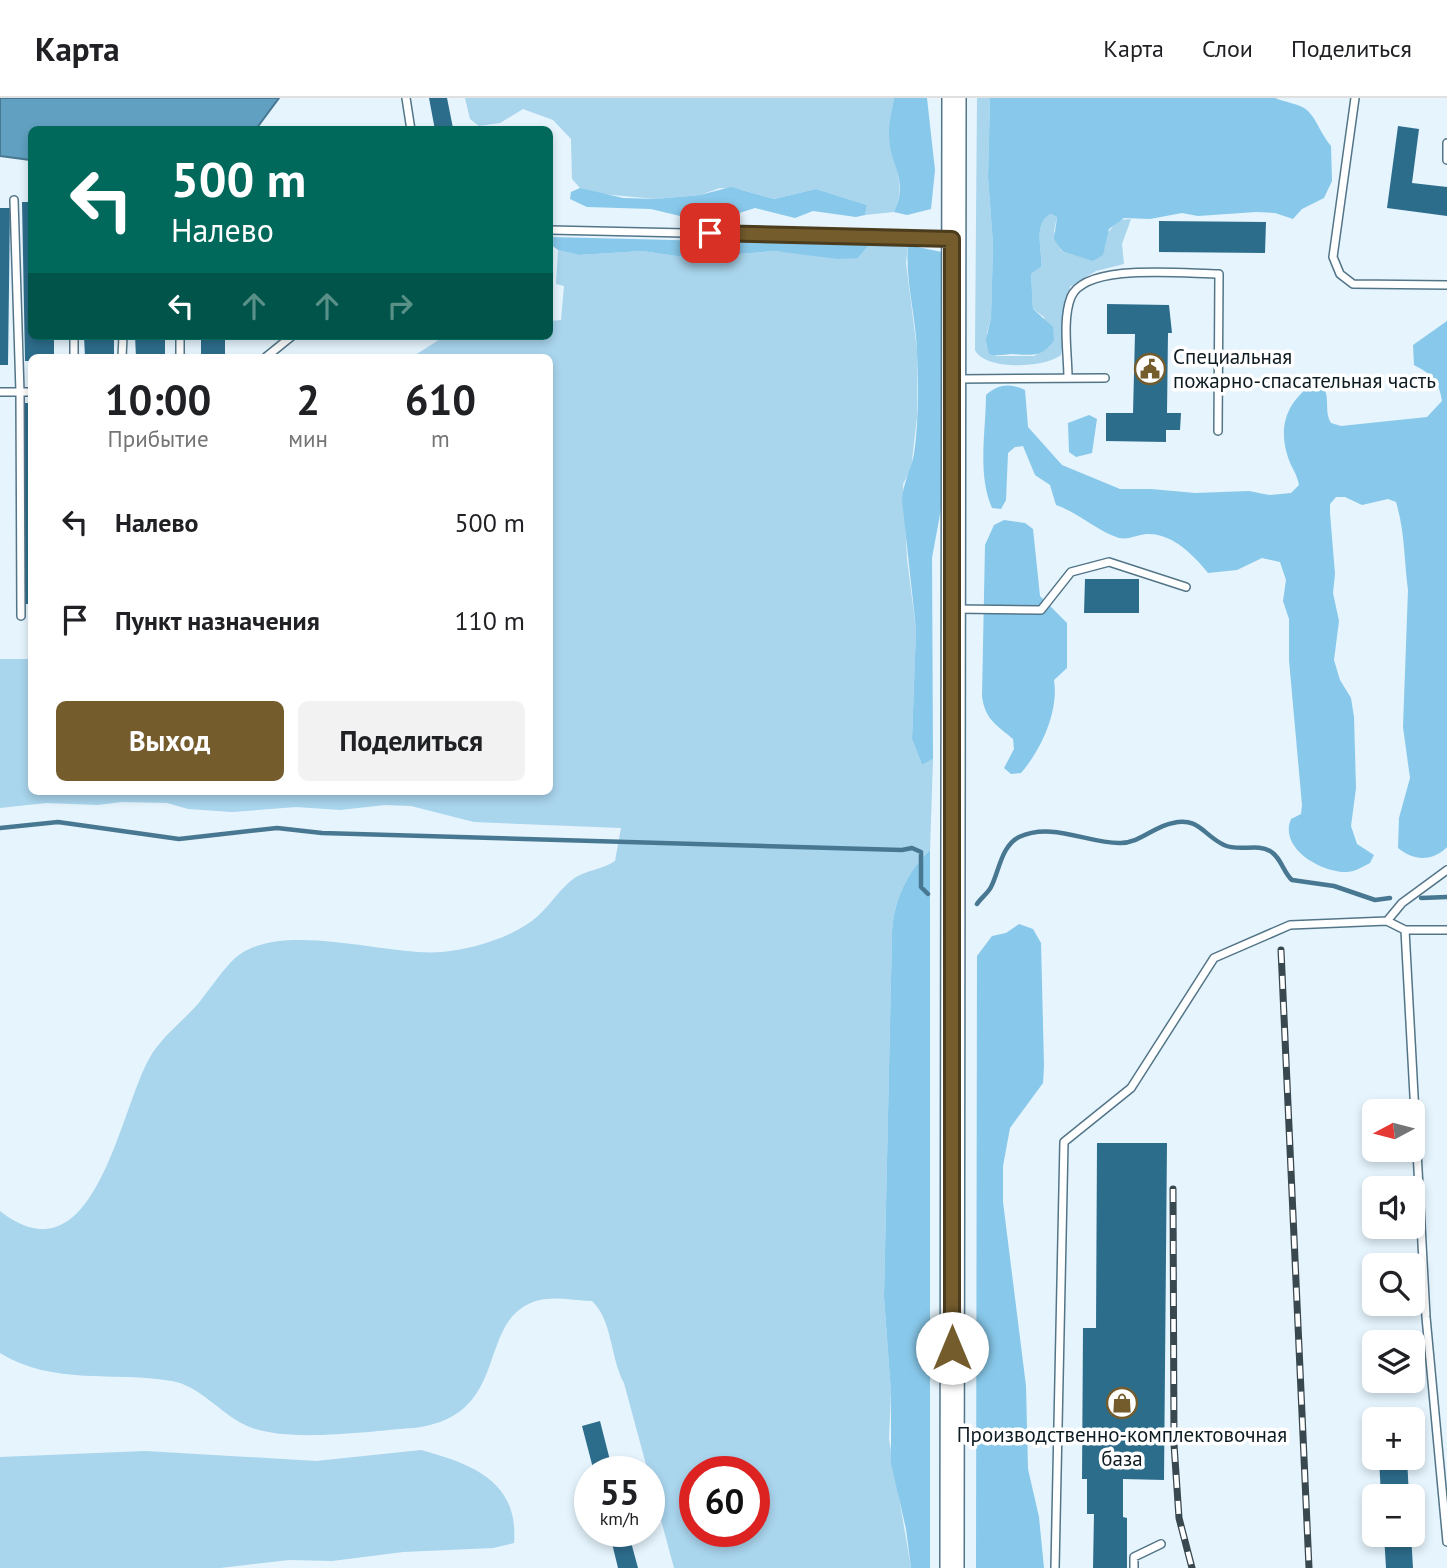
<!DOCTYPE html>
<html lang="ru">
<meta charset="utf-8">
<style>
body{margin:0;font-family:"PT Sans",sans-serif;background:#f2f2f2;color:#202124;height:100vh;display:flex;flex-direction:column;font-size:26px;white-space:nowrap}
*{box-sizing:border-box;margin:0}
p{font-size:23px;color:#757577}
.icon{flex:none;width:38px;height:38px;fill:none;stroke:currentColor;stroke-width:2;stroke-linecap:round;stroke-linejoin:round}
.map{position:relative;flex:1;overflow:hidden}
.panel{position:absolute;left:28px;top:256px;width:525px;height:441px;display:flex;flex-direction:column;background:#fff;border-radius:10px;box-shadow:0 4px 10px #0003}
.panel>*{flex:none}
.hud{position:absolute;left:28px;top:28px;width:525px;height:214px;border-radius:10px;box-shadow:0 4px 10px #0003;background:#00695c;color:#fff;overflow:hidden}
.needle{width:46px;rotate:263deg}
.tools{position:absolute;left:1362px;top:1001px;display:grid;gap:14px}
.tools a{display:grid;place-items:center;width:63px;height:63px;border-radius:10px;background:#fff;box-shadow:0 4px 10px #0003;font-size:35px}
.speed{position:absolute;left:574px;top:1358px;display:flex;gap:14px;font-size:35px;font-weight:700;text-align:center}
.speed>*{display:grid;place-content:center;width:91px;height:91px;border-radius:50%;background:#fff;box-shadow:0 4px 10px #0003;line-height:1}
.speed small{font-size:18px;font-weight:400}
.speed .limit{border:10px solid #d22;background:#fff;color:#111}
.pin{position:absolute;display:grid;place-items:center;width:60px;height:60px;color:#fff;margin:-30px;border-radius:14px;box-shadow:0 4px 10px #0006}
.me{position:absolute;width:77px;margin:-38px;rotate:0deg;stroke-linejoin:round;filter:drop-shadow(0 0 5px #0008)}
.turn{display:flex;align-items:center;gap:24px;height:147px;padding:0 28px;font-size:32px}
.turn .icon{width:91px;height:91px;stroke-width:2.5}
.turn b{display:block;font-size:49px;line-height:60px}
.lanes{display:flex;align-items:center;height:66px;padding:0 28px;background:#0003;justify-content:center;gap:35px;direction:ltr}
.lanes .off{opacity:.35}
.eta{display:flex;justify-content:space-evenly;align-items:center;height:119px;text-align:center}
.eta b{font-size:42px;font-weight:600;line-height:49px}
.cta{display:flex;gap:14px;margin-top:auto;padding:14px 28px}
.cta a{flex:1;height:80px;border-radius:10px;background:#745c2d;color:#fff;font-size:28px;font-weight:600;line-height:80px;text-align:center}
.cta a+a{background:#f2f2f2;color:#202124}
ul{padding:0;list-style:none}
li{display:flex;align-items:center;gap:21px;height:98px;padding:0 28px}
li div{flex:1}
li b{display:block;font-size:26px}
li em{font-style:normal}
header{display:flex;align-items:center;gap:42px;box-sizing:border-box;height:98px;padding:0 35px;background:#fff;border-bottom:2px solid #e0e0e0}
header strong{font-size:33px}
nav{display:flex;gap:38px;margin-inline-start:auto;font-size:24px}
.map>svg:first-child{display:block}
.green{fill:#a9d5ed;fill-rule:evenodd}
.forest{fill:#88c8ea}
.water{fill:#61a0c1;stroke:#487891;stroke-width:2}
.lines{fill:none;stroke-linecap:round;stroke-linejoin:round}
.stream{stroke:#487891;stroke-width:4.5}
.building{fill:#2d6d8c}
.lane-casing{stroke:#537588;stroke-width:10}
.primary-casing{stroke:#537588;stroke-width:26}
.lane{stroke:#fff;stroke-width:7}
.primary{stroke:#fff;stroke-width:23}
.rail-casing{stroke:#39474e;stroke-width:7}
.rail{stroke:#fff;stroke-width:4.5;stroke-dasharray:13;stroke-linecap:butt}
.route-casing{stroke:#4b3c1d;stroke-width:18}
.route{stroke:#745c2d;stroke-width:12}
.labels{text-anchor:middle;stroke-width:7;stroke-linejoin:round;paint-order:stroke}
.poi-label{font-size:21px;fill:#0d1b22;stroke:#fff;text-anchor:start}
</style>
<header>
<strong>Карта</strong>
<nav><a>Карта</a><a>Слои</a><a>Поделиться</a></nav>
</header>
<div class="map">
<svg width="1447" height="1470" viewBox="0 0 1447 1470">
<rect width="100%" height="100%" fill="#e5f4fd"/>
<path class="green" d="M 465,0 L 894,0 C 892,12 888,27 889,39 C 893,68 907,86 894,114 L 865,117 L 867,107 L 816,91 L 774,101 L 742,92 L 720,90 L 700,97 L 656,101 L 601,96 L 580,90 L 572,81 L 571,41 L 553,22 L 523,11 L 500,25 L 479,28 L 470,21 Z
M 977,0 L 990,0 L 988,79 L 993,146 L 991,220 L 987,235 L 996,258 L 1034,258 L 1050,248 L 1044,219 L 1033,211 L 1031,176 L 1041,169 C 1043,151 1032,125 1051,116 L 1057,119 L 1054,133 L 1061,153 L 1074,156 L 1106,137 L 1118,122 L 1131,121 L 1122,146 L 1124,166 L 1096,173 L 1070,189 L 1061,257 C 1045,270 985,273 975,252 Z
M 869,147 L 908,147 L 906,165 L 917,252 L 917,319 L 911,371 L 903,386 L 907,461 L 916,531 L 912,641 L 922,667 L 933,661 L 930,752 C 907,774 894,802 892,834 L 884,1199 L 891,1295 L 889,1341 L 911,1470 L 674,1470 L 624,1285 C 610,1260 613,1223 592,1203 C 573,1203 552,1197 533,1204 C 475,1226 512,1318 414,1330 C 367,1333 285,1346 245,1327 C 220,1315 200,1288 172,1283 C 113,1273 54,1288 0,1255 L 0,1113 C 94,1187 119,1014 149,961 C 161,939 182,924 198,906 C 209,892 219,877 231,864 C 274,818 386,859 442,854 C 474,851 515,839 539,817 C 552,805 561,789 576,779 C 588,772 603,771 615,763 L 621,730 L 474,724 L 411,708 L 385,707 L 340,712 L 296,709 L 232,714 L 188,711 L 167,705 L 122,704 L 98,707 L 46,705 L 0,710 L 0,561 L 31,561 L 32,693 L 550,693 L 550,259 L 412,259 L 445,238 L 550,238 L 550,223 L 561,222 L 564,188 L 556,186 L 558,152 L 579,157 L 642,153 L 691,160 L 775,153 L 858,160 ZM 695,1374 L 754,1374 L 754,1433 L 695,1433 Z
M 421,1352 C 472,1366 519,1383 514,1445 L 493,1450 L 403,1454 L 332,1463 L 289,1462 L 220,1470 L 0,1470 L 0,1359 L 145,1353 L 316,1363 Z"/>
<path class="forest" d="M 894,0 L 927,0 L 935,72 L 931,111 L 907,117 L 894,114 C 909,82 891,70 889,39 C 888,26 892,12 894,0 Z
M 990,0 L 1275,0 C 1284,4 1301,6 1308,13 C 1317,22 1322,38 1331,48 L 1332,83 L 1324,100 L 1302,111 L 1293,121 L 1275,115 L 1256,114 L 1198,118 L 1182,115 L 1150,121 L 1124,120 L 1109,131 L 1103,157 L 1093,163 L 1062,153 L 1054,141 L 1057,119 L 1051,116 C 1032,125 1043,152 1041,169 L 1031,176 L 1033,211 L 1053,229 L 1054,242 C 1043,260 1030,257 1013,256 C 1004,256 998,259 989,256 L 986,242 L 991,220 L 993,146 L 988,79 Z
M 731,89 L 774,101 L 816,91 L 867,107 L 865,117 L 856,119 L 813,113 L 795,120 L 755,110 L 736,116 L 680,118 L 651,111 L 587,109 L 570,101 L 571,94 L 580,90 L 623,100 L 656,101 L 700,97 Z
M 550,139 L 869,147 L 858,160 L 838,161 L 775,153 L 690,160 L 642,153 L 579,157 L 558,152 L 550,146 Z
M 908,147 L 942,154 L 943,167 L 943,400 L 932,460 L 933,661 L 922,667 L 912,641 L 916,531 L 902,402 C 903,385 911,372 914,356 C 919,323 918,287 917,254 C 916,218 905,183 908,147 Z
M 1447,223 L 1447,749 C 1432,764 1414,763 1398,750 L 1399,720 L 1410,680 L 1403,629 L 1408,492 C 1404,462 1405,434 1396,404 L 1388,401 L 1362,407 L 1345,399 L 1336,399 L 1330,406 L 1330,415 L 1335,476 L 1333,495 L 1339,523 L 1334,562 L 1340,582 L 1351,600 L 1354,619 L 1356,690 L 1351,728 L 1357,746 L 1374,757 L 1370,765 C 1362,769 1353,775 1344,774 C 1318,773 1279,749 1291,721 L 1301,716 L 1302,707 L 1289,562 L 1289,521 L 1283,503 L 1286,482 L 1280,464 L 1262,460 L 1237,472 L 1208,475 C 1194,457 1171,434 1146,436 C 1138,437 1127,442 1119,440 C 1097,433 1079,415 1056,407 L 1050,387 L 1035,377 L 1023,348 L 1015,349 L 1008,355 L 1006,402 L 1001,411 L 992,410 C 977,376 986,333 986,297 C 998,286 1011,285 1025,292 L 1028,329 L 1062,367 L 1120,391 L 1151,391 L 1195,395 L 1249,393 L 1269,397 L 1291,395 L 1299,387 C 1297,375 1290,368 1287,356 C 1278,325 1289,301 1316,284 L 1324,289 C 1330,302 1324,314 1331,325 L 1341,328 L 1427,319 L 1442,303 C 1439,282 1431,276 1414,267 L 1413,247 Z
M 1089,317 L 1097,321 L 1092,355 L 1076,359 L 1069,354 L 1068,325 Z
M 1004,422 L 1025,425 L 1033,431 L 1040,498 L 1067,525 L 1067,570 L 1054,582 C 1059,613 1041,652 1021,675 L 1011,676 L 1004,670 L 1014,651 L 1013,641 C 997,627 985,622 982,598 L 985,447 L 994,427 Z
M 930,752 L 930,1470 L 911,1470 L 906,1431 L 891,1365 L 891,1295 L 884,1199 L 892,834 C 894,802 907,774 930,752 Z
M 1019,826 L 1033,831 L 1041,845 L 1044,968 L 1043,985 L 1010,1030 L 1003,1068 L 1003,1104 L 1026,1288 L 1028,1371 L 1039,1419 L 1044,1470 L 976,1470 L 977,858 L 992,838 L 1006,835 Z"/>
<path class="water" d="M 0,0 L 279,0 L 256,31 L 32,32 L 31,62 L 0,58 Z"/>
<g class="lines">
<path class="stream" d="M 0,730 L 58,724 L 179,741 L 277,730 L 322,735 L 902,752 L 912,750 L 921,754 L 921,789 L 928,796
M 1421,800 L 1447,799
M 977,806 C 981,800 988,795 991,789 C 999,774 1001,748 1019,739 C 1052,724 1087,745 1119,745 C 1139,746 1154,728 1173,725 C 1199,719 1203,737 1224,747 C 1239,754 1257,745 1270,753 C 1281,759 1283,774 1292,782 L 1334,788 L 1375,802 L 1390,800"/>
</g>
<path class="building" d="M 429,0 L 447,0 L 453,30 L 435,32 Z
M 1398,28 L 1419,31 L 1412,85 L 1447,89 L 1447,118 L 1387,110 Z
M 22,104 L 32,104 L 32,238 L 54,238 L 54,259 L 32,259 L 32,263 L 25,263 Z
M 0,110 L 10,110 L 8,267 L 0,267 Z
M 1159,123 L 1266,124 L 1265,155 L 1159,154 Z
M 1107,206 L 1169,207 L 1172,235 L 1168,235 L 1167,315 L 1181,315 L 1180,332 L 1166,332 L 1166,344 L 1106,343 L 1106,315 L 1133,315 L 1135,236 L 1107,236 Z
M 84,238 L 114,238 L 114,259 L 85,259 Z
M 135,238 L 165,238 L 165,259 L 136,259 Z
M 201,238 L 225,238 L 225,259 L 201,259 Z
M 24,305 L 32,305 L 32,506 L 25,506 Z
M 1085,481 L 1139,481 L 1139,515 L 1084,515 Z
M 1097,1045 L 1167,1045 L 1164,1382 L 1123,1381 L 1123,1419 L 1127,1420 L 1127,1470 L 1093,1470 L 1094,1416 L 1087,1416 L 1087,1381 L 1082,1381 L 1083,1230 L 1096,1230 Z
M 600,1323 L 613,1374 L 594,1374 L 582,1328 Z
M 1379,1360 L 1407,1360 L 1409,1398 L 1381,1398 Z
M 609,1433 L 628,1433 L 638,1470 L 618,1470 Z
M 1384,1437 L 1411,1437 L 1413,1470 L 1386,1470 Z"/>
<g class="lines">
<g class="lane-casing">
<path id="lane" d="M 406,0 L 411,32
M 1355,0 L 1333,159 L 1340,176 L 1353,186 L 1447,187
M 1447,45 L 1447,62
M 14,102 L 20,294 L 21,518
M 550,132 L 951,141
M 180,238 L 180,259
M 74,259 L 74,238
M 122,259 L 123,238
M 266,259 L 292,238
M 1068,280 C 1068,256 1062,222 1071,199 C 1086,164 1185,176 1219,176 L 1218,333
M 958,281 L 1105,280
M 0,294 L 32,294
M 955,511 L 1041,512 L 1071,474 L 1109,464 L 1186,489
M 1387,823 L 1402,805 L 1447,772
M 1405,832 L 1426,1219 L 1447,1444
M 1055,1470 L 1064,1044 L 1131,990 L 1214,860 L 1290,827 L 1387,823 L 1405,832 L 1447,832
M 1134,1470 L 1134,1459 L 1161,1446"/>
</g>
<g class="primary-casing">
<path id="primary" d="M 952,1470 L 954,0"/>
</g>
<use href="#lane" class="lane"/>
<use href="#primary" class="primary"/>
<g class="rail-casing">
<path id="rail" d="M 1281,852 L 1309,1470
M 1173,1091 L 1174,1346 L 1179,1420 L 1192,1470"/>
</g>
<use href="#rail" class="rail"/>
</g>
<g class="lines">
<g class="route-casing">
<path id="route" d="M 710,135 L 952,141 L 952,1250"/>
</g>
<use href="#route" class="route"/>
</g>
<defs>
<g id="civic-ring" transform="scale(1.575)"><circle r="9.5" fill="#fff" stroke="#745c2d" stroke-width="1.5"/><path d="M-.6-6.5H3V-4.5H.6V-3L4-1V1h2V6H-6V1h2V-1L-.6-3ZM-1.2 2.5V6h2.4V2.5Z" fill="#745c2d"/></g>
<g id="shop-ring" transform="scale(1.575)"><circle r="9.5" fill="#fff" stroke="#745c2d" stroke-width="1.5"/><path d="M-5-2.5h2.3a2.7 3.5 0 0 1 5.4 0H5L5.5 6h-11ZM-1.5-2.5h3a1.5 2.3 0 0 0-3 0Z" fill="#745c2d"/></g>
</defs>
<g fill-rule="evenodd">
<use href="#civic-ring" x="1150" y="271"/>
<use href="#shop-ring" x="1122" y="1305"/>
</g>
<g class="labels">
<g class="poi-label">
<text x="1173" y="266">Специальная<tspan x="1173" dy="24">пожарно-спасательная часть</tspan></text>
<text x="1122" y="1344" text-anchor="middle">Производственно-комплектовочная<tspan x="1122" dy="24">база</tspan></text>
</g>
</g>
</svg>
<div class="tools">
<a><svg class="needle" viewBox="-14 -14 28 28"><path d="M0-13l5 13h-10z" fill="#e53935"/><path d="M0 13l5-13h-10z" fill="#757577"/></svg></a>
<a><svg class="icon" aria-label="sound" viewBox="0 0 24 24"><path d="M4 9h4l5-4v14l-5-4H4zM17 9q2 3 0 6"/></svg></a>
<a><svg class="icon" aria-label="search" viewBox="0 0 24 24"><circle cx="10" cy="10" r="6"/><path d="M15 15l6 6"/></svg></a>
<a><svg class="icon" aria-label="layers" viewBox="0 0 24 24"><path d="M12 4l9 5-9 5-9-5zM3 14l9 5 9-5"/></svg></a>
<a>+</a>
<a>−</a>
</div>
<div class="speed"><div>55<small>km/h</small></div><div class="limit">60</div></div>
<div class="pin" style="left:710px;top:135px;background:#d93025"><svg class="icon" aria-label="arrive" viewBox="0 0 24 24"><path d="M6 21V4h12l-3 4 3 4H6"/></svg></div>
<svg class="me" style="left:952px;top:1250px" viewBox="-20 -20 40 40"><circle r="19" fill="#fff"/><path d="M0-13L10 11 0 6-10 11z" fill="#745c2d"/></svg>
<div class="hud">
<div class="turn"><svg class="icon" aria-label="left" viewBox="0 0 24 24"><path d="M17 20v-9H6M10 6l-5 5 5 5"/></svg><div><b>500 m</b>Налево</div></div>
<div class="lanes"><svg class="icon" aria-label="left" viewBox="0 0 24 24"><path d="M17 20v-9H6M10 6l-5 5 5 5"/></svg><svg class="icon off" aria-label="ahead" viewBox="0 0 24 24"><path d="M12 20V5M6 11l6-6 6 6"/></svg><svg class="icon off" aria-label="ahead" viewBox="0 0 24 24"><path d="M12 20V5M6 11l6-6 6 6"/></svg><svg class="icon off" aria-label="right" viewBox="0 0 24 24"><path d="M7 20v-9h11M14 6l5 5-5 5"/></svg></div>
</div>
<section class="panel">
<div class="eta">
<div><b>10:00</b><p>Прибытие</p></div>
<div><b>2</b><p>мин</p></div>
<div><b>610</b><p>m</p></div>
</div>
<ul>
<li><svg class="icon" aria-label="left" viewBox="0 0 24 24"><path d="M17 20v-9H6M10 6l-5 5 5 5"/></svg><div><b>Налево</b></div><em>500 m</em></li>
<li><svg class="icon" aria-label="arrive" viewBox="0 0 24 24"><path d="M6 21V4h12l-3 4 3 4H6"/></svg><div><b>Пункт назначения</b></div><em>110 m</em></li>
</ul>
<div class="cta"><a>Выход</a><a>Поделиться</a></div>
</section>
</div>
